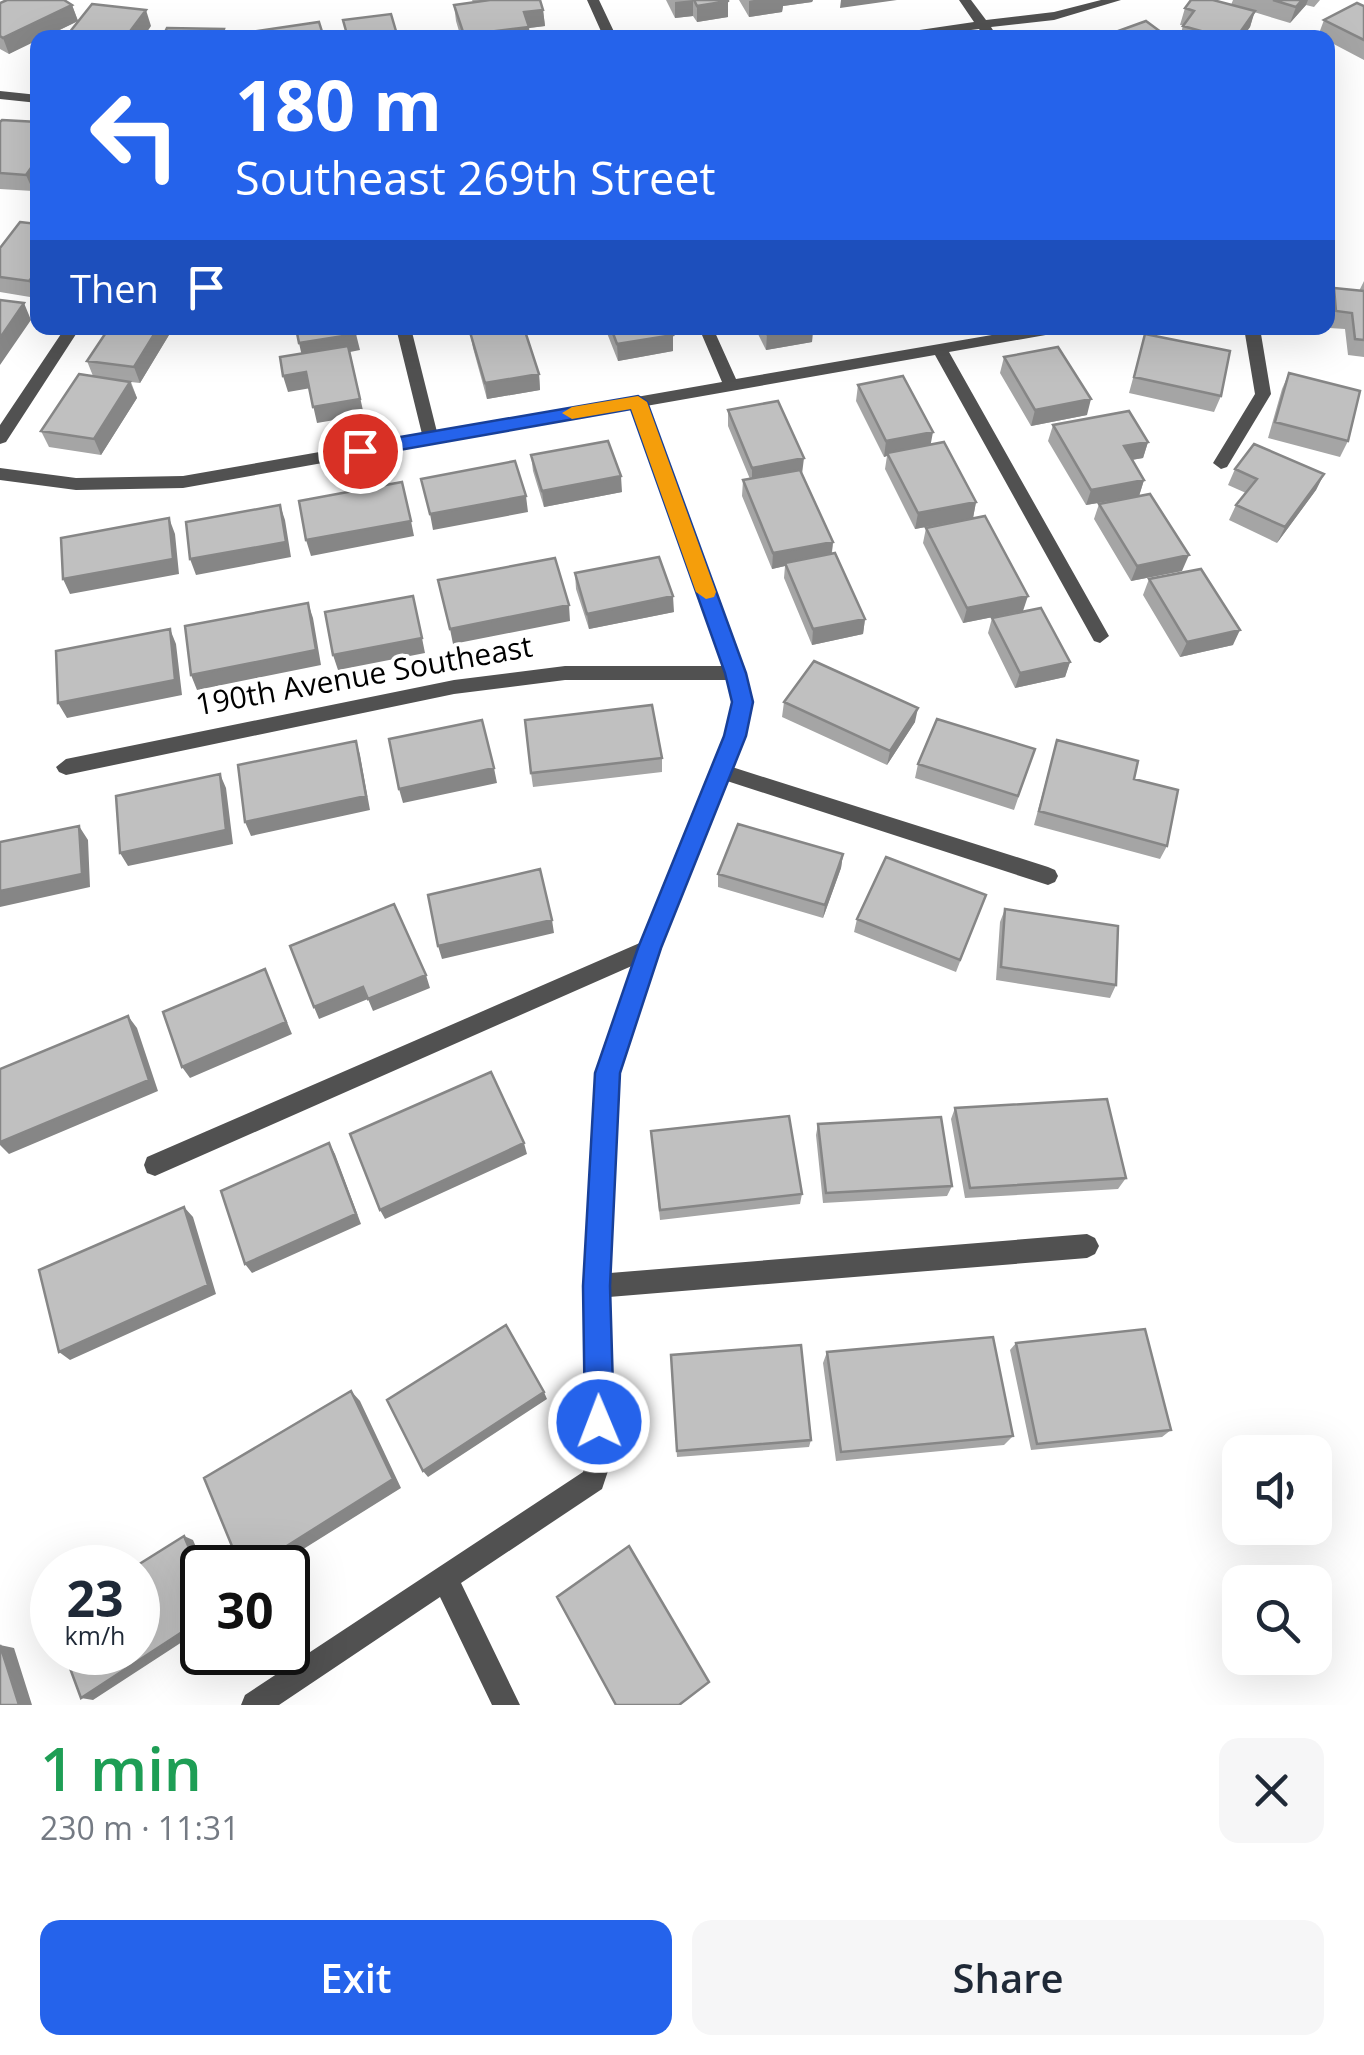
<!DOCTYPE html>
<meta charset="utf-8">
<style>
body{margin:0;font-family:"Open Sans",sans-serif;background:#f6f6f7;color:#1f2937;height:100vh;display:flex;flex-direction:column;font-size:38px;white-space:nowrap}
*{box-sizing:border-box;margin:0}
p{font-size:32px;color:#747a83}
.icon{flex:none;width:55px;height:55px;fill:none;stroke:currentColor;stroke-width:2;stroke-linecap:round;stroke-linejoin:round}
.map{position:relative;height:1705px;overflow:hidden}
.details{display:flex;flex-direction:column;background:#fff;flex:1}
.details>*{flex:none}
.guide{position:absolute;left:30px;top:30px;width:1305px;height:305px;border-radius:20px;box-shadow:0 10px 40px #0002;background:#2563eb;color:#fff;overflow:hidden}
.controls{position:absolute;left:1222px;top:1435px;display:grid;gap:20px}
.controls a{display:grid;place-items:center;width:110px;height:110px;border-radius:20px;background:#fff;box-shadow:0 10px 40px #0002;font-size:50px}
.speed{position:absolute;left:30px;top:1545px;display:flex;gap:20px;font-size:50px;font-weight:700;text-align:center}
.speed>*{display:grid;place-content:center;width:130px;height:130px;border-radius:50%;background:#fff;box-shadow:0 10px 40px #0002;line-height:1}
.speed small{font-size:25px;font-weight:400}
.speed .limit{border:5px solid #111;border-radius:15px;background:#fff;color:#111}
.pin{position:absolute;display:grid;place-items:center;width:85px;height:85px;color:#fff;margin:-42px;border:5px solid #fff;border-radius:50%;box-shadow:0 2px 10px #0007}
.me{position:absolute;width:110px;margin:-55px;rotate:359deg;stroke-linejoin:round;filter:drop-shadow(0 0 8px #0008)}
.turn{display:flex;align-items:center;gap:35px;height:210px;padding:0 40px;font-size:45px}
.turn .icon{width:130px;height:130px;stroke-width:2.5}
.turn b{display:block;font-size:70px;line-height:85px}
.then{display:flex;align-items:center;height:95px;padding:0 40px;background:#0003;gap:20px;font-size:38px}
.round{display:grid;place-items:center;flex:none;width:105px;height:105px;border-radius:20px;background:#f6f6f7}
.overview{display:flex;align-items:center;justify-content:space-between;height:170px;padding:0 40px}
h1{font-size:60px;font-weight:600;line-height:75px;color:#1e9e55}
.button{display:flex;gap:20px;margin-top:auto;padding:20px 40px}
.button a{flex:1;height:115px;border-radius:20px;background:#2563eb;color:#fff;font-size:40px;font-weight:600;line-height:115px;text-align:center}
.button a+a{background:#f6f6f7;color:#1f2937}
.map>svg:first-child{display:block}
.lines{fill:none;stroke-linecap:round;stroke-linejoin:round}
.service{fill:#515151;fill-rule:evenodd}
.minor{fill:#515151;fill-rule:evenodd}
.wall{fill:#a5a5a5}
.shaded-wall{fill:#868686}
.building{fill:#c0c0c0;stroke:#868686;stroke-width:2.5}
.route{fill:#2563eb;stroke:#184099;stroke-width:2.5}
.slow{fill:#f59e0b}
.labels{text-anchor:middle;stroke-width:8;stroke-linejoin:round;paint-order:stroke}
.street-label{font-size:30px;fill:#000;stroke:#fff}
</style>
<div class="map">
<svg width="1364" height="1705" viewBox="0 0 1364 1705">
<rect width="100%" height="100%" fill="#fff"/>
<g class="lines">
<path class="service" d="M 1244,328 L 1260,328 L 1271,394 L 1227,467 L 1221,469 L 1213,463 L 1255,394 Z"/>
<path class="minor" d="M 587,0 L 599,0 L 617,38 L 604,38 Z
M 959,0 L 971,0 L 986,20 L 1054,12 L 1101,0 L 1121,0 L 1054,20 L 991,27 L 998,38 L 985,38 L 979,29 L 907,38 L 865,38 L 974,22 Z
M 0,91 L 38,95 L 38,103 L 0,99 Z
M 65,328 L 80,328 L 6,442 L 0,444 L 0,425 Z
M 396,328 L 411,328 L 437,432 L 722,382 L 699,328 L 713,328 L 736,379 L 1032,328 L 1064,328 L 1057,333 L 949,352 L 1109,636 L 1100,643 L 1094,641 L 935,355 L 646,406 L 745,673 C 755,713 747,730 732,767 L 1048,867 L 1055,870 L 1058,876 L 1055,882 L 1048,885 L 727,781 L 660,948 L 618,1073 L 610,1273 L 1087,1234 L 1095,1238 L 1099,1246 L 1095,1254 L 1087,1258 L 609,1297 L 613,1456 L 602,1489 L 461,1583 L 520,1705 L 492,1705 L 440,1597 L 279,1705 L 241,1705 L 245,1695 L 583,1472 L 587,1456 L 585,1286 L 596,1073 L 634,965 L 155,1176 L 147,1173 L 144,1165 L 147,1157 L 642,942 L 726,736 L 734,702 L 728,680 L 565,680 L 454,694 L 66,775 L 59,772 L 56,767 L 66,759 L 454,680 L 565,666 L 724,666 L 631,408 L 183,488 L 76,490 L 0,480 L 0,468 L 76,478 L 183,476 L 422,434 Z"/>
</g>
<path class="wall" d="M 472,0 L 540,0 L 543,10 L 545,26 L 529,28 L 530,38 L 461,38 L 456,21 L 454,5 L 473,2 Z
M 666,0 L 728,0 L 728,17 L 697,22 L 693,16 L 675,18 Z
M 739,0 L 813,0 L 812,2 L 783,6 L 782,12 L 749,17 Z
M 1233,0 L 1320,0 L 1314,7 L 1306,5 L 1290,23 L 1254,12 L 1250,27 L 1242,38 L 1180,38 L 1183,25 L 1180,25 L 1185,8 L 1231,5 Z
M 0,3 L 72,5 L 78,21 L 43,38 L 38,38 L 9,54 L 0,49 Z
M 1364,6 L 1364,60 L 1328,41 L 1328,38 L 1318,36 L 1324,20 Z
M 0,122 L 38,122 L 33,191 L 0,189 Z
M 38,224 L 36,298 L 0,292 L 0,248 Z
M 1364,281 L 1364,357 L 1348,355 L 1345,329 L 1329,328 L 1328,312 L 1328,303 L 1334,288 L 1359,291 Z
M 605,328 L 670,328 L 673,351 L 618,361 Z
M 755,328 L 813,328 L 812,342 L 766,350 Z
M 172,330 L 140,383 L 131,382 L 137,398 L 101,455 L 49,447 L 41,431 L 93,376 L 87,361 Z
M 470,332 L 539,374 L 540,390 L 487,399 L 473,348 Z
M 1145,334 L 1221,396 L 1214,412 L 1129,393 Z
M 1004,357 L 1087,415 L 1031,426 L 1000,373 Z
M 1289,373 L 1348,441 L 1340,457 L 1268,438 L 1282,389 Z
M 858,385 L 931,445 L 976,502 L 973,518 L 915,529 L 885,469 L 887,456 L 884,457 L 856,401 Z
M 728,410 L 802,474 L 833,542 L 832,553 L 865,619 L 863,634 L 812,645 L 784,578 L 785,566 L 772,569 L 742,496 L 743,480 L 750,479 L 728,426 Z
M 1053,425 L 1148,442 L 1143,458 L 1132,460 L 1144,480 L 1139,496 L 1086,505 L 1048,441 Z
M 531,455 L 622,492 L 544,507 L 533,471 Z
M 1235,469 L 1324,474 L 1316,490 L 1277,543 L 1229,520 L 1236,505 L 1246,493 L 1228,485 Z
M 1099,504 L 1182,571 L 1131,581 L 1094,519 Z
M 926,528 L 1023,611 L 963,623 L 923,543 Z
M 575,573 L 674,612 L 589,629 L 576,589 Z
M 1149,579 L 1233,645 L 1180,657 L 1143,595 Z
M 992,618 L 1070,662 L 1065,677 L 1015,688 L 988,633 Z
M 784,702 L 915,722 L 887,765 L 782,717 Z
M 1057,740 L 1134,779 L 1167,846 L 1160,859 L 1034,825 Z
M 1035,749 L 1014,810 L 915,778 L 918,764 Z
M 662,758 L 662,772 L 533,787 L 531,773 Z
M 843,854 L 841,868 L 823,918 L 718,887 L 718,874 Z
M 986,895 L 956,972 L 854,932 L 857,919 Z
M 1005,909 L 1116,985 L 1110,998 L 996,980 L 1000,922 Z
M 955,1108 L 1126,1178 L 1118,1189 L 965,1198 L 951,1119 Z
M 818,1124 L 952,1186 L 947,1196 L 823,1203 L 816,1135 Z
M 652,1141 L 802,1194 L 800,1204 L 660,1220 Z
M 1016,1343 L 1171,1430 L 1162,1437 L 1031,1450 L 1010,1350 Z
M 827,1352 L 1013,1436 L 1004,1445 L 836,1461 L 823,1363 Z
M 671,1355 L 811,1440 L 809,1447 L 677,1457 Z"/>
<path class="shaded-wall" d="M 693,0 L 693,16 L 675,18 L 675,2 Z
M 754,0 L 813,0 L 812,2 L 783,6 L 782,12 L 749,17 L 749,1 Z
M 841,0 L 897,0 L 840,8 Z
M 1302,0 L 1308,0 L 1306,5 L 1290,23 L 1296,7 Z
M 728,1 L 728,17 L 697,22 L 697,6 Z
M 72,5 L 78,21 L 43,38 L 38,38 L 38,40 L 9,54 L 3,38 Z
M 146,10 L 151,26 L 143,38 L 125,38 Z
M 543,10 L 545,26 L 529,28 L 530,38 L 464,38 L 464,35 L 524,12 Z
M 1255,11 L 1250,27 L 1242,38 L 1236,38 Z
M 38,158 L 38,184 L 33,191 L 26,175 Z
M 38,270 L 38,296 L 36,298 L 29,281 Z
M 24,303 L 31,320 L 0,365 L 0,338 Z
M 158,328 L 171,328 L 172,330 L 140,383 L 134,367 Z
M 804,328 L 813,328 L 812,342 L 766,350 L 767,334 Z
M 909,328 L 928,328 L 908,331 Z
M 356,334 L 360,350 L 350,352 L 364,415 L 317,423 L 299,343 Z
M 673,335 L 673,351 L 618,361 L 617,344 Z
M 306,372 L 311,388 L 288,392 L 283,376 Z
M 539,374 L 540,390 L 487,399 L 485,383 Z
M 130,382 L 137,398 L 101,455 L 94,439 Z
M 1091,399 L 1087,415 L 1031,426 L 1035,410 Z
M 933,432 L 930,448 L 887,453 L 887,456 L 884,457 L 886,441 Z
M 1148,442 L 1143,458 L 1118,462 L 1124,446 Z
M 804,458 L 802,474 L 752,483 L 752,468 Z
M 1324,474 L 1316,490 L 1277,543 L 1285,527 Z
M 621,476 L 622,492 L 544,507 L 542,491 Z
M 1144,480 L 1139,496 L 1086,505 L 1091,490 Z
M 526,496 L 528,512 L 433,530 L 430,514 Z
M 976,502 L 973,518 L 915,529 L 918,513 Z
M 280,505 L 285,520 L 291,557 L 196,575 L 190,559 Z
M 169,518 L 175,534 L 179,574 L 70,594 L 63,579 Z
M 411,521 L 414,536 L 311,556 L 306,540 Z
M 833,542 L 831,557 L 785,563 L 785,566 L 772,569 L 773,553 Z
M 1189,555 L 1182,571 L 1131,581 L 1137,566 Z
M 673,596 L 674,612 L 589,629 L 587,614 Z
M 1028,596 L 1023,611 L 963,623 L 967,608 Z
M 308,603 L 313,618 L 321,665 L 197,690 L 191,675 Z
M 569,605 L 570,621 L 453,644 L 450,629 Z
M 865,619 L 863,634 L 812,645 L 813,629 Z
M 170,629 L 176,644 L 182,695 L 67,718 L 58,703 Z
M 1240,630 L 1233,645 L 1180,657 L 1187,642 Z
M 422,638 L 425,653 L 338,670 L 333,655 Z
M 1070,662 L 1065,677 L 1015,688 L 1020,673 Z
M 918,708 L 915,722 L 887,765 L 890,751 Z
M 356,741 L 360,755 L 370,810 L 251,836 L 245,822 Z
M 494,768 L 497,783 L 403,803 L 399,789 Z
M 220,774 L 226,788 L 233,844 L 128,866 L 120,853 Z
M 79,826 L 88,840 L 90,887 L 0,907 L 0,891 Z
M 843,854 L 841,868 L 823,918 L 825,905 Z
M 552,920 L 554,933 L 442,959 L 438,946 Z
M 265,969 L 292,1034 L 190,1078 L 182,1067 Z
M 426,975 L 430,988 L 373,1011 L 368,999 Z
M 363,987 L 368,999 L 319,1019 L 314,1007 Z
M 128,1016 L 137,1028 L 158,1091 L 9,1154 L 0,1145 L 0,1142 Z
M 329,1143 L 335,1154 L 361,1224 L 252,1273 L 245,1264 Z
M 524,1143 L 527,1154 L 385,1219 L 380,1210 Z
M 184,1207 L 193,1217 L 216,1294 L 70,1360 L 59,1352 Z
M 351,1391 L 360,1401 L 401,1488 L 273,1568 L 252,1568 Z
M 544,1392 L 547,1399 L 428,1477 L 423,1471 Z
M 184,1536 L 193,1540 L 205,1568 L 202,1568 L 202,1579 Z
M 98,1548 L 109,1553 L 114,1568 L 105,1568 Z
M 202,1619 L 202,1629 L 93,1700 L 81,1698 Z
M 0,1645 L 14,1648 L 32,1705 L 19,1705 Z"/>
<path class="building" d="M 7,0 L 64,0 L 72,5 L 3,38 L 0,36 L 0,3 Z
M 490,0 L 540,0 L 543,10 L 524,12 L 529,27 L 464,35 L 454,5 Z
M 694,0 L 728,0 L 728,1 L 697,6 Z
M 1191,0 L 1213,0 L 1255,11 L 1236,38 L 1226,38 L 1183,26 L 1194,11 L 1185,8 Z
M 1273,0 L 1302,0 L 1296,7 Z
M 1357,3 L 1364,6 L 1364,40 L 1324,20 Z
M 92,4 L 146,10 L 125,38 L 65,38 Z
M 391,14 L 398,38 L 348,38 L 343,20 Z
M 1146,21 L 1169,38 L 1099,38 Z
M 319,22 L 324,38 L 246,38 L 244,33 Z
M 167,28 L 224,29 L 221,38 L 162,38 Z
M 2,120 L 38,122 L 38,130 L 35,134 L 38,134 L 38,158 L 26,175 L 0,173 L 0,122 Z
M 20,222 L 38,224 L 38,270 L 29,281 L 0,277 L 0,248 Z
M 1334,288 L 1364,291 L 1364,340 L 1355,339 L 1352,313 L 1336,311 Z
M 0,300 L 24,303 L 0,338 Z
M 109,328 L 158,328 L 134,367 L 87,361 Z
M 296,328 L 355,328 L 356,334 L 299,343 Z
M 498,328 L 524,328 L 539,374 L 485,383 L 470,332 Z
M 611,328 L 670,328 L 673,335 L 617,344 Z
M 764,328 L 804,328 L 767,334 Z
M 1145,334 L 1230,351 L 1221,396 L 1134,377 Z
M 348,346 L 360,399 L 313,407 L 306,372 L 283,376 L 280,357 Z
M 1058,347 L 1091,399 L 1035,410 L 1004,357 Z
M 1289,373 L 1360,391 L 1348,441 L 1275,422 Z
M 79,374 L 130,382 L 94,439 L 41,431 Z
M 903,376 L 933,432 L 886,441 L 858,385 Z
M 778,401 L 804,458 L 752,468 L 728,410 Z
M 1129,411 L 1148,442 L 1124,446 L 1144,480 L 1091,490 L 1053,425 Z
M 608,441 L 621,476 L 542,491 L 531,455 Z
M 944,442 L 976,502 L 918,513 L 887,453 Z
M 1254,444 L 1324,474 L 1285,527 L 1236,505 L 1257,479 L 1235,469 Z
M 515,461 L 526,496 L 430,514 L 421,479 Z
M 800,470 L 833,542 L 773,553 L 743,480 Z
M 402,482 L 411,521 L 306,540 L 299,501 Z
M 1150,494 L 1189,555 L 1137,566 L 1099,504 Z
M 280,505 L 286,542 L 190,559 L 186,522 Z
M 985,516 L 1028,596 L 967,608 L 926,528 Z
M 169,518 L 173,559 L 63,579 L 61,538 Z
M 835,553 L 865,619 L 813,629 L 785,563 Z
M 659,557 L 673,596 L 587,614 L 575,573 Z
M 555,558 L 569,605 L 450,629 L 438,580 Z
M 1201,569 L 1240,630 L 1187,642 L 1149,579 Z
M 413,596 L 422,638 L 333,655 L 325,612 Z
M 308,603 L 316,650 L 191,675 L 185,626 Z
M 1041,608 L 1070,662 L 1020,673 L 992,618 Z
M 170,629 L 175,680 L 58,703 L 56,651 Z
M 814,661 L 918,708 L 890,751 L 784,702 Z
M 652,705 L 662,758 L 531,773 L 525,720 Z
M 937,719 L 1035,749 L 1018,796 L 918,764 Z
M 482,720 L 494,768 L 399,789 L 389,739 Z
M 1057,740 L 1138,761 L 1134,779 L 1178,790 L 1167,846 L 1039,811 Z
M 356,741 L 366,796 L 245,822 L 238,765 Z
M 220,774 L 226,830 L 120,853 L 116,796 Z
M 738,824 L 843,854 L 825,905 L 718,874 Z
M 79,826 L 82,874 L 0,891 L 0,842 Z
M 886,857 L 986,895 L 960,960 L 857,919 Z
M 540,869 L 552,920 L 438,946 L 428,895 Z
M 394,904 L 426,975 L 368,999 L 363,987 L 314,1007 L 290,946 Z
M 1005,909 L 1118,926 L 1116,985 L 1001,967 Z
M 265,969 L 286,1022 L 182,1067 L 163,1012 Z
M 128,1016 L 149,1080 L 0,1142 L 0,1069 Z
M 491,1072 L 524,1143 L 380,1210 L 350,1134 Z
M 1107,1099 L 1126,1178 L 970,1188 L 955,1108 Z
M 789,1116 L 802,1194 L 660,1210 L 651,1131 Z
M 941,1117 L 952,1186 L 826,1193 L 818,1124 Z
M 329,1143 L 356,1214 L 245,1264 L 221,1191 Z
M 184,1207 L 208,1285 L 59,1352 L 39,1270 Z
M 506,1325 L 544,1392 L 423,1471 L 387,1400 Z
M 1145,1329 L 1171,1430 L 1037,1444 L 1016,1343 Z
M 993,1337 L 1013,1436 L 841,1452 L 827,1352 Z
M 801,1345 L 811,1440 L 677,1451 L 671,1355 Z
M 351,1391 L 393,1479 L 252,1568 L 241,1568 L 204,1478 Z
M 184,1536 L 202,1579 L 202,1619 L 81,1698 L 64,1652 L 138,1652 L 138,1568 L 133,1568 Z
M 629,1546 L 709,1682 L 679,1705 L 616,1705 L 557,1597 Z
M 98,1548 L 105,1568 L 68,1568 Z
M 52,1577 L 52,1620 L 40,1585 Z
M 0,1645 L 19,1705 L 0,1705 Z"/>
<path class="route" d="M 638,396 L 647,402 L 746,673 L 753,702 L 746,736 L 661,948 L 620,1073 L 610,1286 L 614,1422 L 609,1432 L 599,1437 L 589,1432 L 585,1422 L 583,1286 L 595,1073 L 638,948 L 724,736 L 732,702 L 725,673 L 631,409 L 360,457 L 351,451 L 360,444 Z"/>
<path class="slow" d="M 638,396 L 647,402 L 716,592 L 714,597 L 706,599 L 696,592 L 631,409 L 572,419 L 562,413 L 572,407 Z"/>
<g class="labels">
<g class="street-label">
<text transform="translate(364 676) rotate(-10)" y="10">190th Avenue Southeast</text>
</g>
</g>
</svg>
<div class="controls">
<a><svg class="icon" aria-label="sound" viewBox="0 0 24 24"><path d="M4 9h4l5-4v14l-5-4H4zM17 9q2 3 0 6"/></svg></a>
<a><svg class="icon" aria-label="search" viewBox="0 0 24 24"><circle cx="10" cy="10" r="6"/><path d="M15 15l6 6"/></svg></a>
</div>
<div class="speed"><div>23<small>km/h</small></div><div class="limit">30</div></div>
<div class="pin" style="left:360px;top:451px;background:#d93025"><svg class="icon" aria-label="arrive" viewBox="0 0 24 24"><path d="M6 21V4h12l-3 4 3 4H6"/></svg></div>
<svg class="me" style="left:599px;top:1422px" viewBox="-20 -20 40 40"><circle r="17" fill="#2563eb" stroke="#fff" stroke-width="3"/><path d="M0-11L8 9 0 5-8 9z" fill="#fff"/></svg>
<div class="guide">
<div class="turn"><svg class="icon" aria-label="left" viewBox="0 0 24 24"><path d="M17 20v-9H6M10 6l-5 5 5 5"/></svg><div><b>180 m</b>Southeast 269th Street</div></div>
<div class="then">Then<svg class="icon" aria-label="arrive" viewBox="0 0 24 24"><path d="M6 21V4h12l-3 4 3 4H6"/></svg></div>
</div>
</div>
<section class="details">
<div class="overview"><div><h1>1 min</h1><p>230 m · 11:31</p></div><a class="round"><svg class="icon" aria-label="close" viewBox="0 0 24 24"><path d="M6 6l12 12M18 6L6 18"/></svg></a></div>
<div class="button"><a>Exit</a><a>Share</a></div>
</section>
